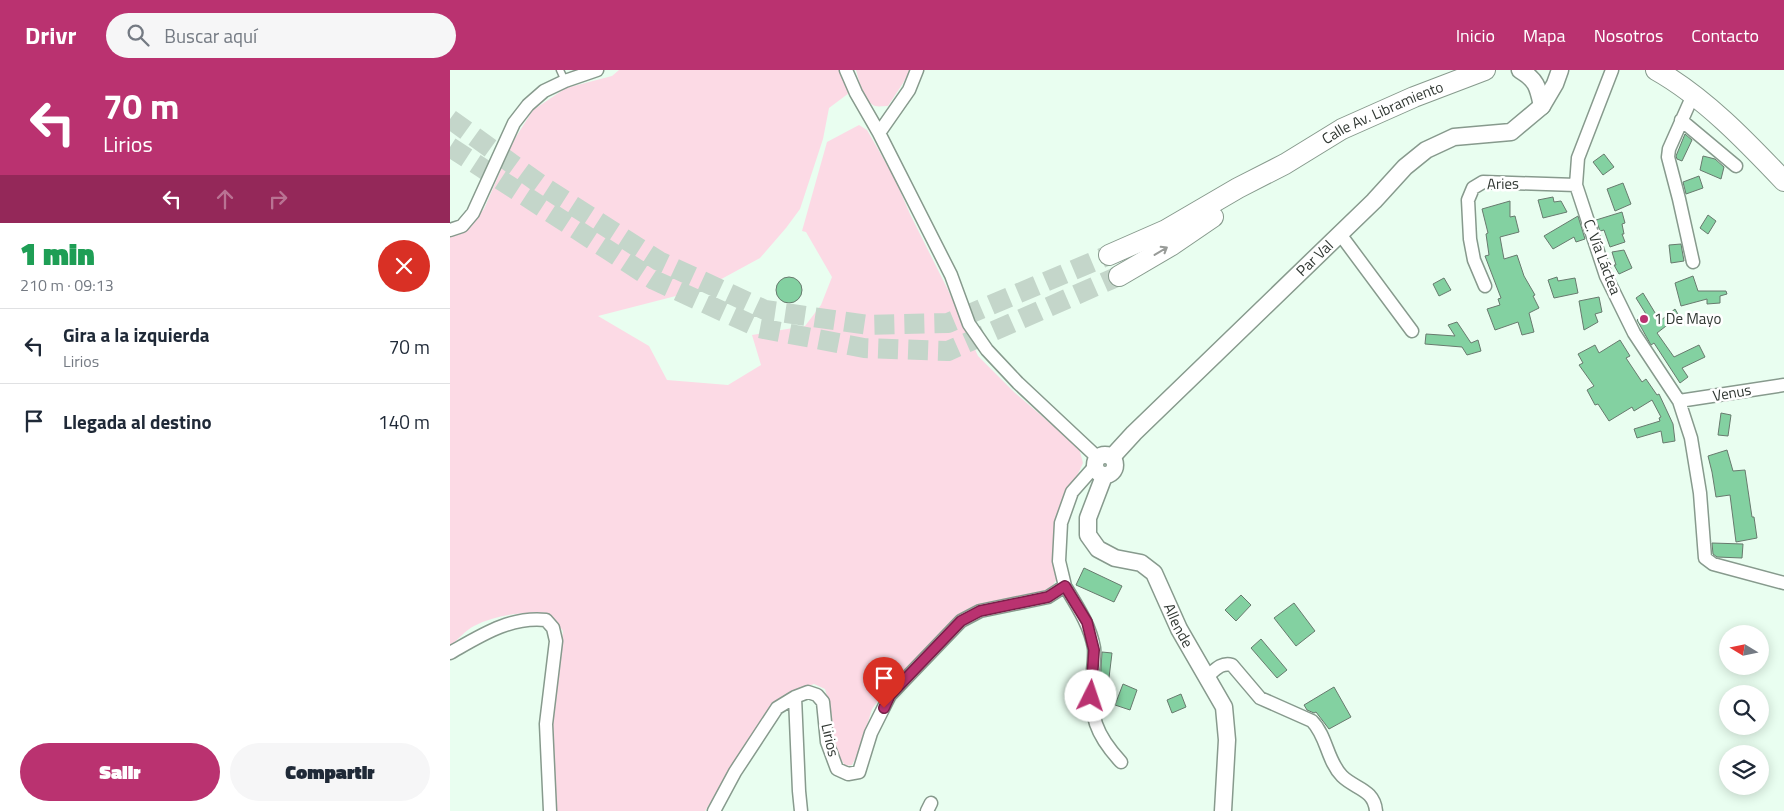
<!DOCTYPE html>
<html lang="es">
<meta charset="utf-8">
<style>
body{margin:0;font-family:"Titillium Web",sans-serif;background:#f6f6f7;color:#1f2937;height:100vh;display:flex;flex-direction:column;font-size:19px;white-space:nowrap}
*{box-sizing:border-box;margin:0}
p{font-size:16px;color:#747a83}
.icon{flex:none;width:28px;height:28px;fill:none;stroke:currentColor;stroke-width:2;stroke-linecap:round;stroke-linejoin:round}
.map{position:relative;flex:1;overflow:hidden}
.drawer{display:flex;flex-direction:column;background:#fff;width:450px}
.drawer>*{flex:none}
.banner{background:#ba3270;color:#fff;overflow:hidden}
.needle{width:32px;rotate:280deg}
.fabs{position:absolute;left:1269px;top:555px;display:grid;gap:10px}
.fabs a{display:grid;place-items:center;width:50px;height:50px;border-radius:50%;background:#fff;box-shadow:0 2px 12px #0003;font-size:25px}
.pin{position:absolute;display:grid;place-items:center;width:42px;height:42px;color:#fff;margin:-51px -21px;border-radius:50% 50% 50% 0;rotate:-45deg;box-shadow:0 0 5px #0007}
.pin .icon{rotate:45deg}
.me{position:absolute;width:55px;margin:-28px;rotate:4deg;stroke-linejoin:round;filter:drop-shadow(0 0 4px #0008)}
.turn{display:flex;align-items:center;gap:18px;height:105px;padding:0 20px;font-size:22px}
.turn .icon{width:65px;height:65px;stroke-width:2.5}
.turn b{display:block;font-size:35px;line-height:42px}
.lanes{display:flex;align-items:center;height:48px;padding:0 20px;background:#0003;justify-content:center;gap:25px;direction:ltr}
.lanes .off{opacity:.35}
.round{display:grid;place-items:center;flex:none;width:52px;height:52px;border-radius:26px;background:#f6f6f7}
.headline{display:flex;align-items:center;justify-content:space-between;height:85px;padding:0 20px}
h1{font-size:30px;font-weight:800;line-height:38px;color:#1e9e55}
.cta{display:flex;gap:10px;margin-top:auto;padding:10px 20px}
.cta a{flex:1;height:58px;border-radius:30px;background:#ba3270;color:#fff;font-size:20px;font-weight:800;line-height:58px;text-align:center}
.cta a+a{background:#f6f6f7;color:#1f2937}
ul{padding:0;list-style:none}
li{display:flex;align-items:center;gap:15px;height:75px;padding:0 20px;border-top:1px solid #e0e1e3}
li div{flex:1}
li b{display:block;font-size:19px}
li em{font-style:normal}
header{display:flex;align-items:center;gap:30px;box-sizing:border-box;height:70px;padding:0 25px;background:#ba3270;color:#fff}
header strong{font-size:24px}
nav{display:flex;gap:28px;margin-inline-start:auto;font-size:18px}
.search{width:350px;height:45px;background:#f6f6f7;display:flex;align-items:center;gap:12px;box-sizing:border-box;padding:0 18px;border-radius:28px;color:#747a83;font-size:19px}
main{display:flex;flex:1;min-height:0}
.map>svg:first-child{display:block}
.green{fill:#fcdae5}
.building{fill:#83d1a1;stroke:#687a6e}
.lines{fill:none;stroke-linecap:round;stroke-linejoin:round}
.primary-tunnel{stroke:#c4d6ca;stroke-width:20;stroke-dasharray:20 10;stroke-linecap:butt}
.service-casing{stroke:#879a8d;stroke-width:9}
.minor-casing{stroke:#879a8d;stroke-width:15}
.tertiary-casing{stroke:#879a8d;stroke-width:19}
.primary-casing{stroke:#879a8d;stroke-width:22}
.service{stroke:#fff;stroke-width:6}
.minor{stroke:#fff;stroke-width:12}
.tertiary{stroke:#fff;stroke-width:16}
.primary{stroke:#fff;stroke-width:20}
.oneway{stroke:#989b98}
.route-casing{stroke:#792049;stroke-width:12}
.route{stroke:#ba3270;stroke-width:9}
.poi-dot{fill:#ba3270;stroke:#fff;stroke-width:2}
.labels{text-anchor:middle;stroke-width:5;stroke-linejoin:round;paint-order:stroke}
.street-label{font-size:15px;fill:#303732;stroke:#fff}
.poi-label{font-size:15px;fill:#303732;stroke:#fff;text-anchor:start}
</style>
<header>
<strong>Drivr</strong>
<div class="search"><svg class="icon" aria-label="search" viewBox="0 0 24 24"><circle cx="10" cy="10" r="6"/><path d="M15 15l6 6"/></svg>Buscar aquí</div>
<nav><a>Inicio</a><a>Mapa</a><a>Nosotros</a><a>Contacto</a></nav>
</header>
<main>
<section class="drawer">
<div class="banner">
<div class="turn"><svg class="icon" aria-label="left" viewBox="0 0 24 24"><path d="M17 20v-9H6M10 6l-5 5 5 5"/></svg><div><b>70 m</b>Lirios</div></div>
<div class="lanes"><svg class="icon" aria-label="left" viewBox="0 0 24 24"><path d="M17 20v-9H6M10 6l-5 5 5 5"/></svg><svg class="icon off" aria-label="ahead" viewBox="0 0 24 24"><path d="M12 20V5M6 11l6-6 6 6"/></svg><svg class="icon off" aria-label="right" viewBox="0 0 24 24"><path d="M7 20v-9h11M14 6l5 5-5 5"/></svg></div>
</div>
<div class="headline"><div><h1>1 min</h1><p>210 m · 09:13</p></div><a class="round" style="background:#d93025;color:#fff"><svg class="icon" aria-label="close" viewBox="0 0 24 24"><path d="M6 6l12 12M18 6L6 18"/></svg></a></div>
<ul>
<li><svg class="icon" aria-label="left" viewBox="0 0 24 24"><path d="M17 20v-9H6M10 6l-5 5 5 5"/></svg><div><b>Gira a la izquierda</b><p>Lirios</p></div><em>70 m</em></li>
<li><svg class="icon" aria-label="arrive" viewBox="0 0 24 24"><path d="M6 21V4h12l-3 4 3 4H6"/></svg><div><b>Llegada al destino</b></div><em>140 m</em></li>
</ul>
<div class="cta"><a>Salir</a><a>Compartir</a></div>
</section>
<div class="map">
<svg width="1334" height="741" viewBox="0 0 1334 741">
<rect width="100%" height="100%" fill="#e9fef0"/>
<path class="green" d="M 169,0 L 389,0 L 399,23 L 379,38 L 373,69 L 350,139 L 336,158 L 310,188 L 253,219 L 148,246 L 199,276 L 217,310 L 278,315 L 311,295 L 302,265 L 355,256 L 371,235 L 382,207 L 356,162 L 352,161 L 377,72 L 409,55 L 417,60 L 444,107 L 460,144 L 498,220 L 528,286 L 565,323 L 629,378 L 633,393 L 612,438 L 604,477 L 607,509 L 598,522 C 573,528 547,528 522,537 C 507,542 466,589 452,603 L 435,604 L 430,628 L 422,639 L 409,681 L 402,695 L 395,696 L 386,680 L 381,642 L 375,619 L 364,614 L 338,623 L 310,654 L 255,741 L 105,741 L 100,655 L 113,561 L 99,543 C 74,542 47,544 24,556 C 16,560 7,570 0,577 L 0,165 L 13,163 L 34,139 L 64,70 L 83,40 L 116,18 L 162,6 Z
M 406,0 L 460,0 L 453,13 L 438,36 C 434,36 429,37 425,36 C 414,31 409,11 406,0 Z"/>
<path class="building" d="M 1235,64 L 1242,70 L 1232,91 L 1227,89 L 1226,86 Z
M 1154,84 L 1164,97 L 1153,105 L 1143,92 Z
M 1253,86 L 1265,89 L 1274,97 L 1271,109 L 1250,100 Z
M 1249,106 L 1253,118 L 1236,124 L 1233,112 Z
M 1173,113 L 1181,134 L 1165,141 L 1157,119 Z
M 1103,127 L 1104,132 L 1111,131 L 1117,142 L 1093,148 L 1088,130 Z
M 1060,131 L 1060,147 L 1065,146 L 1069,162 L 1050,167 L 1054,189 L 1067,185 L 1074,206 L 1085,225 L 1083,226 L 1089,238 L 1079,243 L 1084,262 L 1072,265 L 1068,252 L 1045,260 L 1037,239 L 1050,235 L 1048,229 L 1051,228 L 1035,186 L 1039,185 L 1036,164 L 1038,163 L 1032,139 Z
M 1172,142 L 1175,153 L 1172,154 L 1174,164 L 1172,164 L 1175,172 L 1160,177 L 1154,160 L 1150,161 L 1146,150 Z
M 1258,145 L 1266,151 L 1258,164 L 1250,158 Z
M 1128,146 L 1135,169 L 1126,172 L 1124,167 L 1103,179 L 1094,166 Z
M 1231,174 L 1234,191 L 1221,193 L 1219,175 Z
M 1174,180 L 1182,198 L 1169,204 L 1164,195 L 1166,195 L 1162,182 Z
M 1243,206 L 1248,221 L 1276,221 L 1277,224 L 1270,226 L 1270,233 L 1257,234 L 1257,229 L 1231,236 L 1225,213 Z
M326 220a13 13 0 1 1 26 0a13 13 0 1 1-26 0Z
M 1107,207 L 1108,211 L 1125,208 L 1128,223 L 1104,228 L 1098,210 Z
M 994,208 L 1001,220 L 989,226 L 983,214 Z
M 1193,223 L 1210,251 L 1225,239 L 1229,246 L 1207,263 L 1224,287 L 1249,275 L 1255,287 L 1232,298 L 1238,307 L 1230,313 L 1204,273 L 1201,275 L 1187,250 L 1196,244 L 1186,228 Z
M 1149,227 L 1152,242 L 1145,244 L 1148,252 L 1134,260 L 1129,231 Z
M 1007,252 L 1021,273 L 1028,270 L 1031,281 L 1017,285 L 1012,277 L 975,274 L 976,264 L 1005,266 L 998,255 Z
M 1170,270 L 1180,286 L 1176,288 L 1192,312 L 1196,309 L 1207,325 L 1209,324 L 1223,354 L 1225,371 L 1213,373 L 1211,361 L 1187,368 L 1184,359 L 1210,351 L 1209,348 L 1211,347 L 1202,330 L 1184,341 L 1182,337 L 1159,351 L 1148,334 L 1145,335 L 1137,320 L 1144,316 L 1129,295 L 1133,293 L 1128,284 L 1145,275 L 1149,283 Z
M 1271,343 L 1281,345 L 1278,366 L 1268,365 Z
M 1277,380 L 1283,401 L 1295,400 L 1302,447 L 1304,447 L 1307,468 L 1286,472 L 1280,425 L 1266,427 L 1262,402 L 1258,386 Z
M 1262,473 L 1293,474 L 1292,488 L 1267,487 L 1263,484 Z
M 634,498 L 672,516 L 664,532 L 626,515 Z
M 791,525 L 801,535 L 786,551 L 775,540 Z
M 844,533 L 865,561 L 846,576 L 824,548 Z
M 811,569 L 837,600 L 827,608 L 801,578 Z
M 652,582 L 662,583 L 658,616 L 650,615 Z
M 673,614 L 687,620 L 680,640 L 665,635 Z
M 884,617 L 901,647 L 879,659 L 866,642 L 864,643 L 857,640 L 854,635 Z
M 731,624 L 736,637 L 722,643 L 717,630 Z"/>
<g class="lines">
<path class="primary-tunnel" d="M 0,49 L 94,117 L 209,191 L 315,240 L 418,255 L 498,253 L 659,185
M 0,77 L 204,210 L 309,258 L 414,278 L 498,281 L 669,206"/>
<g class="service-casing">
<path id="service" d="M 110,0 L 115,11"/>
</g>
<g class="minor-casing">
<path id="minor" d="M 396,0 L 406,23 L 429,63 L 501,205 L 519,254 L 537,280 L 568,313 L 648,388
M 1162,0 L 1128,88 L 1126,115 L 1156,206 L 1184,263 L 1229,331 L 1241,368 L 1250,423 L 1255,488 L 1263,494 L 1334,513
M 1231,50 L 1286,96
M 429,63 L 459,20 L 467,0
M 0,160 L 12,156 L 23,143 L 64,53 L 78,35 L 94,21 L 115,11 L 147,0
M 890,164 L 962,261
M 1243,192 L 1229,129 L 1218,87 L 1219,79 L 1243,25
M 1035,216 L 1024,190 L 1020,169 L 1018,130 L 1023,118 L 1033,112 L 1126,115
M 1229,331 L 1334,315
M 615,516 C 627,536 640,555 644,578 C 645,587 643,599 642,609 C 640,646 645,664 671,692
M 0,583 C 30,566 60,546 96,550 L 103,558 L 106,571 L 96,654 L 100,741
M 757,607 C 765,600 771,592 782,595 L 810,628 L 862,651 C 877,666 877,691 892,706 C 905,719 924,719 926,741
M 345,627 L 349,721 L 351,741
M 264,741 L 285,702 L 327,638 L 345,627 L 358,622 L 367,625 L 373,632 L 377,672 L 387,699 L 398,704 L 409,702 L 421,663 L 440,625 L 511,551 L 530,541 L 598,527 L 615,516 L 609,491 L 611,453 L 622,422 L 645,396
M 477,741 L 481,733"/>
</g>
<g class="tertiary-casing">
<g id="tertiary">
<path d="M 1070,0 C 1087,10 1088,18 1092,36"/>
<circle cx="655" cy="395" r="10"/>
<path id="s1" d="M 662,387 L 684,363 L 924,131 L 955,97 L 976,80 L 1004,67 L 1061,62 L 1092,36 L 1105,14 L 1110,0"/>
<path id="s2" d="M 654,406 L 638,448 L 638,465 L 648,479 L 665,488 L 691,493 L 704,503 L 729,559 L 774,637 L 777,670 L 773,741"/>
</g>
</g>
<g class="primary-casing">
<g id="primary">
<path d="M 1206,0 C 1254,27 1296,71 1334,111"/>
<path id="s3" d="M 659,185 L 716,160 L 788,118 L 835,94 L 892,59 L 964,27 L 1035,0"/>
<path d="M 669,206 L 722,175 L 763,147"/>
</g>
</g>
<use href="#service" class="service"/>
<use href="#minor" class="minor"/>
<use href="#tertiary" class="tertiary"/>
<use href="#primary" class="primary"/>
</g>
<defs><path id="oneway-shaft" d="M-6 0H5M1.5-3L5.5 0L1.5 3" fill="none" stroke-width="1.6" stroke-linecap="round" stroke-linejoin="round" transform="scale(1.25)"/></defs>
<use class="oneway" href="#oneway-shaft" transform="translate(711 181) rotate(-31)"/>
<g class="lines">
<g class="route-casing">
<path id="route" d="M 434,638 L 440,625 L 511,551 L 530,541 L 598,527 L 615,516 L 637,552 L 644,580 L 641,626"/>
</g>
<use href="#route" class="route"/>
</g>
<circle class="poi-dot" cx="1194" cy="249" r="5"/>
<g class="labels">
<g class="street-label">
<text dy="5" stroke="none"><textPath href="#s3" startOffset="309">Calle Av. Libramiento</textPath></text>
<text transform="translate(1053 114) rotate(-1)" y="5">Aries</text>
<text transform="translate(1152 187) rotate(69)" y="5">C. Vía Láctea</text>
<text dy="5" stroke="none"><textPath href="#s1" startOffset="284">Par Val</textPath></text>
<text transform="translate(1282 323) rotate(-10)" y="5">Venus</text>
<text dy="5" stroke="none"><textPath href="#s2" startOffset="199">Allende</textPath></text>
<text transform="translate(380 670) rotate(77)" y="5">Lirios</text>
</g>
<g class="poi-label">
<text x="1204" y="254">1 De Mayo</text>
</g>
</g>
</svg>
<div class="fabs">
<a><svg class="needle" viewBox="-14 -14 28 28"><path d="M0-13l5 13h-10z" fill="#e53935"/><path d="M0 13l5-13h-10z" fill="#747a83"/></svg></a>
<a><svg class="icon" aria-label="search" viewBox="0 0 24 24"><circle cx="10" cy="10" r="6"/><path d="M15 15l6 6"/></svg></a>
<a><svg class="icon" aria-label="layers" viewBox="0 0 24 24"><path d="M12 4l9 5-9 5-9-5zM3 14l9 5 9-5"/></svg></a>
</div>
<div class="pin" style="left:434px;top:638px;background:#d93025"><svg class="icon" aria-label="arrive" viewBox="0 0 24 24"><path d="M6 21V4h12l-3 4 3 4H6"/></svg></div>
<svg class="me" style="left:641px;top:626px" viewBox="-20 -20 40 40"><circle r="19" fill="#fff"/><path d="M0-13L10 11 0 6-10 11z" fill="#ba3270"/></svg>
</div>
</main>
